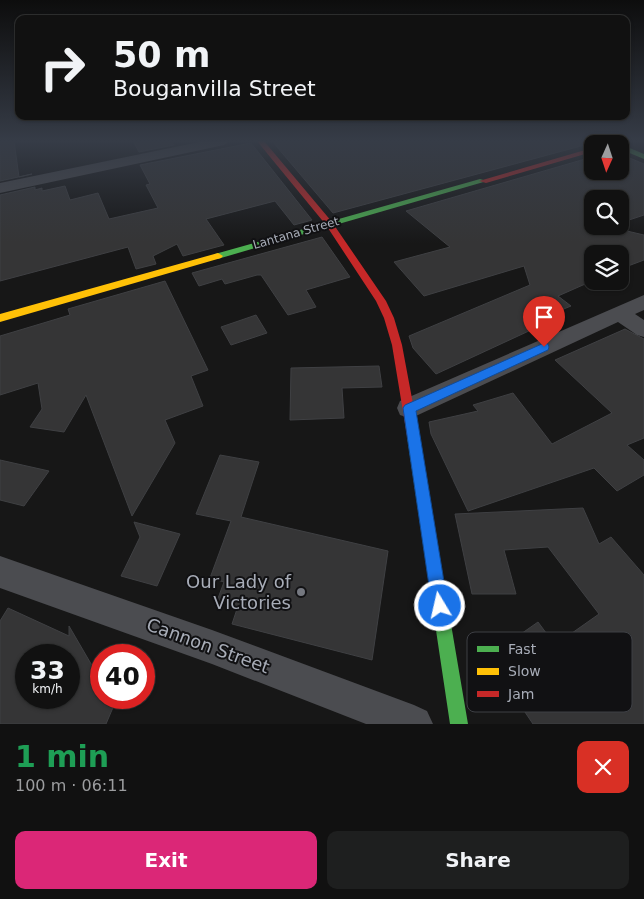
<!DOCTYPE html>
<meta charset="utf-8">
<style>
body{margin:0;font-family:"DejaVu Sans",sans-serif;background:#1e1f1f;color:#f1f3f6;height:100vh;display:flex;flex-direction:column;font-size:19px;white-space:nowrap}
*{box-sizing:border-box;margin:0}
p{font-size:16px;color:#9c9d9f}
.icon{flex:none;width:28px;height:28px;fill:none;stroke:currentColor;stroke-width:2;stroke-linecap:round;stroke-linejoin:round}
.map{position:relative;height:724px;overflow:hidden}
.sheet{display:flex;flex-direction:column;background:#111;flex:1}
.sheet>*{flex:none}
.banner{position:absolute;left:15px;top:15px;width:615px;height:105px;border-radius:10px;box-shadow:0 1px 4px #0004,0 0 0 1px #303131;background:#111;color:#f1f3f6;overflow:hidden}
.needle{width:32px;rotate:183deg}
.fabs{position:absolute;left:584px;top:135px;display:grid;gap:10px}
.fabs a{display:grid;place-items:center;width:45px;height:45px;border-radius:10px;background:#111;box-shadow:0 1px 4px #0004,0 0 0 1px #303131;font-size:25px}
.speed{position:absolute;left:15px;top:644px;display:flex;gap:10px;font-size:25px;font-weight:700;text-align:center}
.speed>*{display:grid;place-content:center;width:65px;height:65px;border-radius:50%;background:#111;box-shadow:0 1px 4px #0004,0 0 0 1px #303131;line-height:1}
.speed small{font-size:12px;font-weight:400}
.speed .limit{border:8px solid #d22;background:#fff;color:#111}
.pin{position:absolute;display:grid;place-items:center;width:42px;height:42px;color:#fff;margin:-51px -21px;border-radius:50% 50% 50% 0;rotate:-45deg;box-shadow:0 0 5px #0007}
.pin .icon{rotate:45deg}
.me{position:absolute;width:55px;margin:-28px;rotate:351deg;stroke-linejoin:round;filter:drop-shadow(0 0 4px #0008)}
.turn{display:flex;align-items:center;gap:18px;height:105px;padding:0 15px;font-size:22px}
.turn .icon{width:65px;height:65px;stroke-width:2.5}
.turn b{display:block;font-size:35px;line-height:42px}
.round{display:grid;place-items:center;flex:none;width:52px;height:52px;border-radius:10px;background:#1e1f1f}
.head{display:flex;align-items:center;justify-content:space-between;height:85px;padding:0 15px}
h1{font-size:30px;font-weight:700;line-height:38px;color:#1e9e55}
.action{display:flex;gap:10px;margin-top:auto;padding:10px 15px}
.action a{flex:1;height:58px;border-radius:10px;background:#db2777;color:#fff;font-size:20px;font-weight:700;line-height:58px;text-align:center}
.action a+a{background:#1e1f1f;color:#f1f3f6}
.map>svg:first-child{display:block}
.building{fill:#353536;stroke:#3f4043;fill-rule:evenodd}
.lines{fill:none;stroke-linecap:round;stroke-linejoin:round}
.street{fill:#4b4c50;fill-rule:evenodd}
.fast{fill:#4caf50;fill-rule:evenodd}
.slow{fill:#ffc107;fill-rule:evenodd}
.jam{fill:#c62828;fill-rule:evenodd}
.route{fill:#1a73e8;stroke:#114b97}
.poi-dot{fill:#757880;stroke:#111113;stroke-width:2}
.labels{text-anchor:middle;stroke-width:4;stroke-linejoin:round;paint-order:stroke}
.far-street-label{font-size:12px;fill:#a8adb8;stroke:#111113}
.near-poi-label{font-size:18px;fill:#a8adb8;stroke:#111113;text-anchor:end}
.near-street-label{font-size:18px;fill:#a8adb8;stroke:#111113}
.key{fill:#111113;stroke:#3e4045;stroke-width:1}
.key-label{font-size:14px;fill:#a8adb8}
</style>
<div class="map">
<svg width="644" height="724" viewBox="0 0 644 724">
<rect width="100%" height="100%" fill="#171717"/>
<path class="building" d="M 0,141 L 14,141 L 19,177 L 32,174 L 0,181 Z
M 133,141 L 171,141 L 174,145 L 139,152 Z
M 272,141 L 615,141 L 611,144 L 592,143 L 333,213 Z
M 251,143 L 312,220 L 294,225 L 275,201 L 206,219 L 224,245 L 183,256 L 177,244 L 153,256 L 156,264 L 136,269 L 128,247 L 0,281 L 0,195 L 35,187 L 35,190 L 42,188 L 42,191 L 65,186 L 70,200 L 98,193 L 109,219 L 158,208 L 146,185 L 150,184 L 140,165 Z
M 620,154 L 644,164 L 644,215 L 620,223 L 620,199 L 592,199 L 592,226 L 612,226 L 610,227 L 644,235 L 644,260 L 620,269 L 620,254 L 592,254 L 592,281 L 558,296 L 571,306 L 525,325 L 531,330 L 436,374 L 413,348 L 409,336 L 530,285 L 524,266 L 424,296 L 394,262 L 450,247 L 406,211 L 592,157 L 592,171 L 620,171 Z
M 322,237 L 350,277 L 306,290 L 316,307 L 288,315 L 261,275 L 257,275 L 225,284 L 222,279 L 199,286 L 192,273 Z
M 165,281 L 208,370 L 191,376 L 203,406 L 165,420 L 175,443 L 132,516 L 86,395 L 64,432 L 30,427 L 42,409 L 38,383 L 0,395 L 0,336 L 70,315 L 68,309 Z
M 256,315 L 267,333 L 231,345 L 221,327 Z
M 625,329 L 644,339 L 644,438 L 627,445 L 644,460 L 644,475 L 617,491 L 594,468 L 468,511 L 431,434 L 429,422 L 478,411 L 473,405 L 513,393 L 552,444 L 612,413 L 555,360 Z
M 379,366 L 382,387 L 342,388 L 344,418 L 290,420 L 291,368 Z
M 220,455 L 259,462 L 241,517 L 388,551 L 372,660 L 232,624 L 238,606 L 217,601 L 224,582 L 210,578 L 231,521 L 196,514 Z
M 0,460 L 49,471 L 24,506 L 0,500 Z
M 583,508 L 599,544 L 611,537 L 644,575 L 644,724 L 533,724 L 488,657 L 538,622 L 555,645 L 599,614 L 548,547 L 504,550 L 516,594 L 472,594 L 455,514 Z
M 134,522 L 180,534 L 157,586 L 121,576 L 140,537 Z
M 8,608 L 69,636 L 69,626 L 101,681 L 101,698 L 117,698 L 106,724 L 0,724 L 0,621 ZM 26,655 L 69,655 L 69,698 L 26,698 Z"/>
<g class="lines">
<path class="street" d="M 204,141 L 230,141 L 224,145 L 0,193 L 0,183 Z
M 644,295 L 644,310 L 635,314 L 644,320 L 644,337 L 637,335 L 618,322 L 418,415 L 409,418 L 400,415 L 397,408 L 400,401 Z
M 0,556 L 212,630 L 414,705 L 427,711 L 433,724 L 366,724 L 212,664 L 0,588 Z"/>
<path class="fast" d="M 620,144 L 644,154 L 644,159 L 620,149 Z
M 480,179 L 487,181 L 221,258 L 218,259 L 213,256 L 215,254 Z
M 413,431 L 418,432 L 419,436 L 468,724 L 450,724 L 407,436 L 408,432 Z"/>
<path class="slow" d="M 218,253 L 223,256 L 221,258 L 0,322 L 0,314 Z"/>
<path class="jam" d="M 257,141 L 264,141 L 332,222 L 386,301 L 394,318 L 402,345 L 419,436 L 418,440 L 413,441 L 408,440 L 407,436 L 392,345 L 384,318 L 376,301 L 326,225 Z
M 592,148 L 592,152 L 486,183 L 479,181 Z"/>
</g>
<linearGradient id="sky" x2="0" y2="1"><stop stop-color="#0d0d0d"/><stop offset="0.58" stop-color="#363c47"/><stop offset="1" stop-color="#363c47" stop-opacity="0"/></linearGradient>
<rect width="644" height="243" fill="url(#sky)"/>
<path class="route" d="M 544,343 L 548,344 L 549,347 L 548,350 L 416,411 L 448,606 L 446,611 L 440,614 L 434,611 L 432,606 L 403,408 L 405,405 Z"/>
<circle class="poi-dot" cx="301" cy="592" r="5"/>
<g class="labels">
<g class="far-street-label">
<text transform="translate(296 233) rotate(-16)" y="4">Lantana Street</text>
</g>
<g class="near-poi-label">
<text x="291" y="588">Our Lady of<tspan x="291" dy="21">Victories</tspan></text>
</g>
<g class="near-street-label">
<text transform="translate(208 646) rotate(20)" y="6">Cannon Street</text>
</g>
</g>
<rect x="467" y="632" width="165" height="80" rx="8" class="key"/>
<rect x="477" y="646" width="22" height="6" fill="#4caf50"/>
<rect x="477" y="668" width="22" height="7" fill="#ffc107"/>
<rect x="477" y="691" width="22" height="6" fill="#c62828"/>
<g class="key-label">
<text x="508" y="654">Fast</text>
<text x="508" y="676">Slow</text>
<text x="508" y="699">Jam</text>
</g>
</svg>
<div class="fabs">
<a><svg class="needle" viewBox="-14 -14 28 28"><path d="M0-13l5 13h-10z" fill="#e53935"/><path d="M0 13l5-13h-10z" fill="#9c9d9f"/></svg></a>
<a><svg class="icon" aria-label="search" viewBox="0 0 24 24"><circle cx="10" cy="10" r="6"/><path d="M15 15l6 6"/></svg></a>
<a><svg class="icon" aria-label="layers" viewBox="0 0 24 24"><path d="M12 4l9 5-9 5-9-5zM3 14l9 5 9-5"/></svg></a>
</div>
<div class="speed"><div>33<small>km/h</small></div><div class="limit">40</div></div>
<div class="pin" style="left:544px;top:347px;background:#d93025"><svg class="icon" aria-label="arrive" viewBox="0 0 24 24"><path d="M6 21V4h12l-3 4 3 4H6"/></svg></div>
<svg class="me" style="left:440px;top:606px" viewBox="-20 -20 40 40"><circle r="17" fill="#1a73e8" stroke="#fff" stroke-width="3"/><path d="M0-11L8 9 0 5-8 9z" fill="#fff"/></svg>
<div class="banner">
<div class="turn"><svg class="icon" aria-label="right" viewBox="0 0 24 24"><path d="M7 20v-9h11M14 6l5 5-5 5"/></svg><div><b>50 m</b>Bouganvilla Street</div></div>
</div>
</div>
<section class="sheet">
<div class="head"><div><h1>1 min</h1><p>100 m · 06:11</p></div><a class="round" style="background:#d93025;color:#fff"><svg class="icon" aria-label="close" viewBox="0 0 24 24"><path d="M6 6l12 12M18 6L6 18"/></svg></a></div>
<div class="action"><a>Exit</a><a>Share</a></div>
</section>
